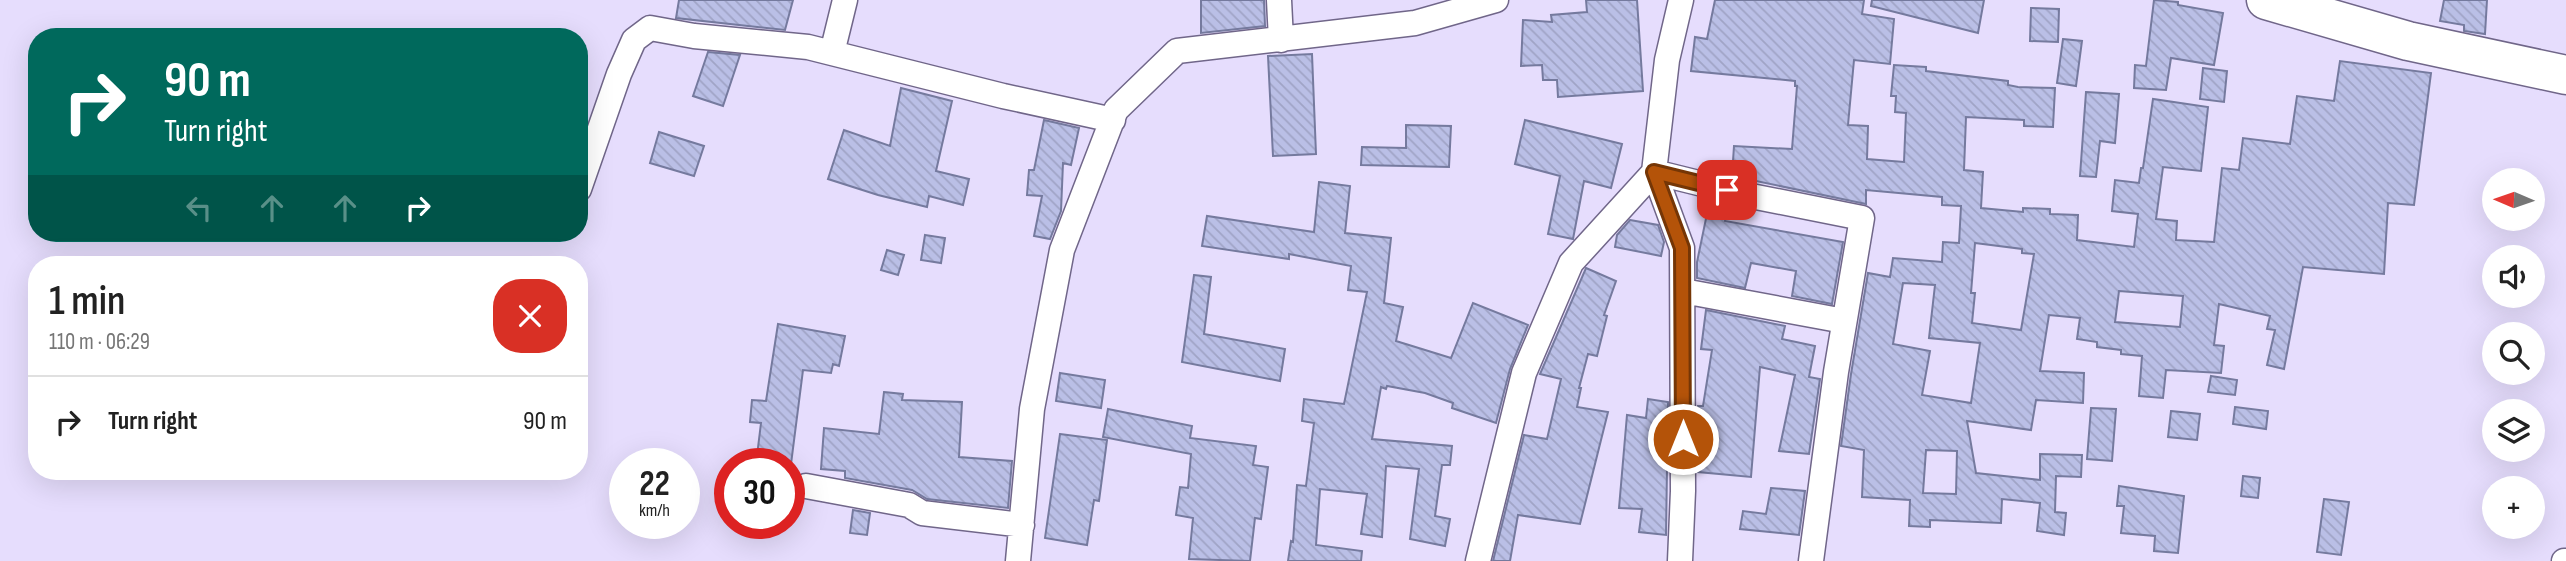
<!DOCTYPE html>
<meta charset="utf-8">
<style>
body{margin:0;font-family:"Sofia Sans Condensed",sans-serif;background:#f2f2f2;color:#222;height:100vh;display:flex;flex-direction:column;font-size:26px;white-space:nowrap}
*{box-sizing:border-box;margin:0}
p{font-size:23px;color:#767676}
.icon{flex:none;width:38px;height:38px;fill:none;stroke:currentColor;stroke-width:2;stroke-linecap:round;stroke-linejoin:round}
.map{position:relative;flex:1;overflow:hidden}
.panel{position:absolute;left:28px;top:256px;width:560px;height:224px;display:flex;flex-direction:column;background:#fff;border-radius:28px;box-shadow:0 7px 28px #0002}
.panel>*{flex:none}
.hud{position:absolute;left:28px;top:28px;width:560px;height:214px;border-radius:28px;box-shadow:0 7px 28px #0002;background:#00695c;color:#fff;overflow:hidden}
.needle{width:46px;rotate:272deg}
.controls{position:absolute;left:2482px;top:168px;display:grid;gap:14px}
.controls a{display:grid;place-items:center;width:63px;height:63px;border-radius:50%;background:#fff;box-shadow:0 7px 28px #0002;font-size:35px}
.speed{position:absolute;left:609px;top:448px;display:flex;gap:14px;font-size:35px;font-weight:700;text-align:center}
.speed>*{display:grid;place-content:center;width:91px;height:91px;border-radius:50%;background:#fff;box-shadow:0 7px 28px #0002;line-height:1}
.speed small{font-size:18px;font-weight:400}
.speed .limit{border:10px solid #d22;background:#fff;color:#111}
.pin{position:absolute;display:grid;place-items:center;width:60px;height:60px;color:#fff;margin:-30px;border-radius:14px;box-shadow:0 4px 10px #0006}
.me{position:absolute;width:77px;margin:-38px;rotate:0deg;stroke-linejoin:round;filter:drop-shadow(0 0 5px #0008)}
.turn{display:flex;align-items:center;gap:24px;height:147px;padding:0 21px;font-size:32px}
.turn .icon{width:91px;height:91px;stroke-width:2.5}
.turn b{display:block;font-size:49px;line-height:60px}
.lanes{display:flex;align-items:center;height:66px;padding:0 21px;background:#0003;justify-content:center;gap:35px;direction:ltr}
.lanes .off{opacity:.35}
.round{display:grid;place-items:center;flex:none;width:74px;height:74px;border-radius:28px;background:#f2f2f2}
.head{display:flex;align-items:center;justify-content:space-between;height:119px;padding:0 21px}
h1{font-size:42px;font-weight:600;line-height:52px}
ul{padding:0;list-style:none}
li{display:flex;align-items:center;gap:21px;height:91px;padding:0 21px;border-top:2px solid #e0e0e0}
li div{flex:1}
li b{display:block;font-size:26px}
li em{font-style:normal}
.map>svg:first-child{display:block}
.building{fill:url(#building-back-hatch);stroke:#757a9e;stroke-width:2;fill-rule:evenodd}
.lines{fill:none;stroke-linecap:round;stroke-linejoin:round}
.minor-casing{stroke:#706689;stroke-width:27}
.trunk-casing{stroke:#706689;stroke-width:41}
.minor{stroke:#fff;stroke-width:24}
.trunk{stroke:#fff;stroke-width:38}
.route-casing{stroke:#753606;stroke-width:18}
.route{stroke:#b45309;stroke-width:12}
</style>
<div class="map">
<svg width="2566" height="561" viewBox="0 0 2566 561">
<defs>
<pattern id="building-back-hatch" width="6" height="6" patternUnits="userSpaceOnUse" patternTransform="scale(1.75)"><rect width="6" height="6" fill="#babfe6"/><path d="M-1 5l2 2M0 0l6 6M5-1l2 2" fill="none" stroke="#a0a4c6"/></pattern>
</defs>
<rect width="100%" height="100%" fill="#e6ddfd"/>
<path class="building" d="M 679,0 L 793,0 L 785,30 L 676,18 Z
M 1201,0 L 1264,0 L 1265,26 L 1201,33 Z
M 1586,0 L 1637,0 L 1643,91 L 1558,97 L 1557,80 L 1543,80 L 1542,65 L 1521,66 L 1523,20 L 1552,22 L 1551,15 L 1587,12 Z
M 1715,0 L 1864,0 L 1862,14 L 1894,19 L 1890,64 L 1854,60 L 1848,125 L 1868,126 L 1867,159 L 1904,162 L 1906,113 L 1895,112 L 1896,96 L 1891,96 L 1894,65 L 1926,67 L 1926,71 L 2008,81 L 2008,85 L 2018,87 L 2055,88 L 2053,127 L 2024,126 L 2024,120 L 1966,117 L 1964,170 L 1983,172 L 1981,208 L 2023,212 L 2023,208 L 2050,209 L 2050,214 L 2078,215 L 2077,240 L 2134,247 L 2138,214 L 2112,211 L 2115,180 L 2139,183 L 2141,168 L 2143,168 L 2153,99 L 2208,107 L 2201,171 L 2163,167 L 2156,219 L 2177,221 L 2176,240 L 2214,242 L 2222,168 L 2239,170 L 2243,138 L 2290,144 L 2297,96 L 2334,101 L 2340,61 L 2431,73 L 2414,205 L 2388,203 L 2384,274 L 2303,267 L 2284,369 L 2267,365 L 2275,330 L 2267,329 L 2270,316 L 2219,304 L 2214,345 L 2224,346 L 2221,373 L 2166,370 L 2163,398 L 2139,396 L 2142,356 L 2121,354 L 2121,350 L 2097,347 L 2097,342 L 2077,339 L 2080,318 L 2049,315 L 2040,371 L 2084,373 L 2083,403 L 2036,400 L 2031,430 L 1967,421 L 1976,473 L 2040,480 L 2040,454 L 2082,455 L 2081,477 L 2056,476 L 2055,512 L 2066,513 L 2064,535 L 2037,531 L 2040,503 L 2002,499 L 2001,523 L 1930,520 L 1930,527 L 1909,526 L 1910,500 L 1862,497 L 1864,450 L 1841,446 L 1851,374 L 1868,273 L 1890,277 L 1893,258 L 1942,262 L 1943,242 L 1959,243 L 1961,206 L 1942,205 L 1942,197 L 1866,190 L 1866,204 L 1732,176 L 1734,146 L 1792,149 L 1797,86 L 1795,86 L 1795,81 L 1691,71 L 1695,37 L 1707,39 ZM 1975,243 L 2022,249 L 2022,253 L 2034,254 L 2021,330 L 1972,323 L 1975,293 L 1971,293 ZM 1903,283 L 1935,285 L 1929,338 L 1980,343 L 1971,403 L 1922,395 L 1930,351 L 1893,344 ZM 2119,291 L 2183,296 L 2180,327 L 2115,322 ZM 1926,450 L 1957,451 L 1956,494 L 1923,493 Z
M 1872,0 L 1984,0 L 1978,33 L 1871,6 Z
M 2154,0 L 2178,2 L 2178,5 L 2223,13 L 2214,65 L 2171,58 L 2166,90 L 2134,88 L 2135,65 L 2146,66 Z
M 2444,0 L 2487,0 L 2485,34 L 2464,31 L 2464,25 L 2440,21 Z
M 2031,8 L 2059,9 L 2058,42 L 2030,41 Z
M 2063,39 L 2082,41 L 2076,86 L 2057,83 Z
M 708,52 L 740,55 L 723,106 L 693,96 Z
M 1312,54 L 1316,154 L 1273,156 L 1268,56 Z
M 2203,68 L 2227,71 L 2224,102 L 2200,99 Z
M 901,88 L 952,101 L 936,171 L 969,179 L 963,205 L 929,196 L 927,207 L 878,195 L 828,179 L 844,130 L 890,146 Z
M 2086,92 L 2119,94 L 2115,143 L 2100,141 L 2096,177 L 2080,176 Z
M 1044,120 L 1079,128 L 1071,165 L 1063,163 L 1061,211 L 1050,239 L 1034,236 L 1042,196 L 1027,195 L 1029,170 L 1034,170 Z
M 1525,120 L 1622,144 L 1611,188 L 1584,181 L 1573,239 L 1548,234 L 1560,176 L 1515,164 Z
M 1406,125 L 1451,126 L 1449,167 L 1361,165 L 1362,147 L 1406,148 Z
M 659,132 L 704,146 L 694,176 L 650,163 Z
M 1319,182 L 1350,186 L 1345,233 L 1391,238 L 1384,303 L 1403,307 L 1396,341 L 1451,358 L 1473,303 L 1528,325 L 1510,369 L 1496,423 L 1452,408 L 1453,403 L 1425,393 L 1387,386 L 1386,389 L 1381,387 L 1372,439 L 1452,446 L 1450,465 L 1442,465 L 1435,516 L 1450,519 L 1445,546 L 1410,539 L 1419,469 L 1386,466 L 1382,537 L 1361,534 L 1367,494 L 1320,489 L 1316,545 L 1362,551 L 1361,561 L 1288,561 L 1291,541 L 1293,542 L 1297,485 L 1306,486 L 1314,423 L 1302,421 L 1304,399 L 1344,404 L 1367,292 L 1348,290 L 1351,266 L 1289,254 L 1289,259 L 1202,246 L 1207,216 L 1314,232 Z
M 1708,209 L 1726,212 L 1725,221 L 1843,242 L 1832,304 L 1792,296 L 1796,271 L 1751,263 L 1745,288 L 1697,278 L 1697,262 Z
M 1630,220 L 1658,225 L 1664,242 L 1661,256 L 1615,247 L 1617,235 Z
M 925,235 L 945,238 L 941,263 L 921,260 Z
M 887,250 L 904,255 L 898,275 L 881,270 Z
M 1586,268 L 1616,281 L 1604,315 L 1607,316 L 1597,356 L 1588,354 L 1579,388 L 1581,388 L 1577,407 L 1608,412 L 1580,524 L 1518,515 L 1510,561 L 1493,561 L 1524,435 L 1547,439 L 1561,379 L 1540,374 Z
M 1194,275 L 1211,277 L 1204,334 L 1285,349 L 1280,381 L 1182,362 Z
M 1706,310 L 1785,326 L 1782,339 L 1815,346 L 1809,377 L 1820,379 L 1809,454 L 1779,451 L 1795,375 L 1760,367 L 1751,477 L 1698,472 L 1698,406 L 1703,406 L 1712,350 L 1701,349 Z
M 778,324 L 845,336 L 839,366 L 833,364 L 831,373 L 803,370 L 791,464 L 756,464 L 761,423 L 750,422 L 752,400 L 766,401 Z
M 1060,373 L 1105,380 L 1101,408 L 1056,401 Z
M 2211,376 L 2237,380 L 2235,395 L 2208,392 Z
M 884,392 L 903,394 L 902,400 L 962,402 L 959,457 L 1012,461 L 1008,508 L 927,499 L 912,490 L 845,478 L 845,471 L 821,469 L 824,428 L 879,434 Z
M 1648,399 L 1668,402 L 1666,535 L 1639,532 L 1642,509 L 1619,508 L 1627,415 L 1646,418 Z
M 2235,407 L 2268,411 L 2266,429 L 2233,424 Z
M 2091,408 L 2116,409 L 2112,461 L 2087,459 Z
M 1108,409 L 1192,426 L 1190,438 L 1256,446 L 1253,465 L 1268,467 L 1261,519 L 1255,518 L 1250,561 L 1189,559 L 1193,518 L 1176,515 L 1180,487 L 1188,488 L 1191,454 L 1103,437 Z
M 2171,411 L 2200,414 L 2197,440 L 2168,437 Z
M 1060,434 L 1107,440 L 1099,501 L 1094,500 L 1087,545 L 1045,538 Z
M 2243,476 L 2260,478 L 2258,498 L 2241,496 Z
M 2119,486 L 2184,496 L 2178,553 L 2154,551 L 2155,536 L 2121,533 L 2124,506 L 2117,506 Z
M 1771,488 L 1805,491 L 1799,535 L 1740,529 L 1743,511 L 1766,514 Z
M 2324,499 L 2349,502 L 2341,555 L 2317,552 Z
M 853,510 L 870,513 L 867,535 L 850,533 Z"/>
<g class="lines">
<g class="minor-casing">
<path id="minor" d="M 1279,0 L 1281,40
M 832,53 L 845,0
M 1654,172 L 1751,196 L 1862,218 L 1836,372 L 1811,561
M 1654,172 L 1682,248 L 1683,491 L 1680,561
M 579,189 L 619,74 L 634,40 L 650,28 L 694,36 L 808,47 L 1003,96 L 1113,120
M 1683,291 L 1844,321
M 806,486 L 909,505 L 922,513 L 1022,525
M 1018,561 L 1032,409 L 1062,250 L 1116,110 L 1177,51 L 1415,23 L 1496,0
M 1478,561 L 1524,373 L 1571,263 L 1654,172 L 1667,60 L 1681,0
M 2564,561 L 2566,561"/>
</g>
<g class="trunk-casing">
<path id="trunk" d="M 2266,0 L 2408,41 L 2566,75"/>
</g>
<use href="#minor" class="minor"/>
<use href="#trunk" class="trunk"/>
</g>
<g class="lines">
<g class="route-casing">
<path id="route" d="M 1683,439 L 1682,248 L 1654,172 L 1727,190"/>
</g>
<use href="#route" class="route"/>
</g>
</svg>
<div class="controls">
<a><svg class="needle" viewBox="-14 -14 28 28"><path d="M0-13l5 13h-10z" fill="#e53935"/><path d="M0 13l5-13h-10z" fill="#767676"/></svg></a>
<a><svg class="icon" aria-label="sound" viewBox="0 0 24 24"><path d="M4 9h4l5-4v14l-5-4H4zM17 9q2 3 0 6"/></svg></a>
<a><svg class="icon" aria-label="search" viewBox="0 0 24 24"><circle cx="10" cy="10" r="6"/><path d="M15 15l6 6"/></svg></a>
<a><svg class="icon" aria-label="layers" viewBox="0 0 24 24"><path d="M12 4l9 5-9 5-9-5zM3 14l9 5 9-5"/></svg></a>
<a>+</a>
</div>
<div class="speed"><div>22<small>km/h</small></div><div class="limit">30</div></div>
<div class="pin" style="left:1727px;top:190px;background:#d93025"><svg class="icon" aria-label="arrive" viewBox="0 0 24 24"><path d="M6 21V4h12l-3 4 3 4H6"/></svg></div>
<svg class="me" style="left:1683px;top:439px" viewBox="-20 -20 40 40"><circle r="17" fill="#b45309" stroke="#fff" stroke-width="3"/><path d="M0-11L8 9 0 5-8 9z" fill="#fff"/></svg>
<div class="hud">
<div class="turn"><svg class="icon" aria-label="right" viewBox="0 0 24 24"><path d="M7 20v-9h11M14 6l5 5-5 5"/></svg><div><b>90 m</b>Turn right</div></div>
<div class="lanes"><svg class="icon off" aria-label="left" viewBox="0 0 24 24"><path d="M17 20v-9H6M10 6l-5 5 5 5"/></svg><svg class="icon off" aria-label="ahead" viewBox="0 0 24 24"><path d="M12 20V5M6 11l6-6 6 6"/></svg><svg class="icon off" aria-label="ahead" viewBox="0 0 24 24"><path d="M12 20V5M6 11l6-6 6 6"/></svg><svg class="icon" aria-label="right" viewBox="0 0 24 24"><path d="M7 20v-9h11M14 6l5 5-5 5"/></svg></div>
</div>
<section class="panel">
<div class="head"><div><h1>1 min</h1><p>110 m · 06:29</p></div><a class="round" style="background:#d93025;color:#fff"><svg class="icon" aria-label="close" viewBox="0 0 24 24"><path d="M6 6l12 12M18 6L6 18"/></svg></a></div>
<ul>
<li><svg class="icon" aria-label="right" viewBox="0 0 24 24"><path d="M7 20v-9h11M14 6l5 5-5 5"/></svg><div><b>Turn right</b></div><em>90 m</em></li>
</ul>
</section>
</div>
